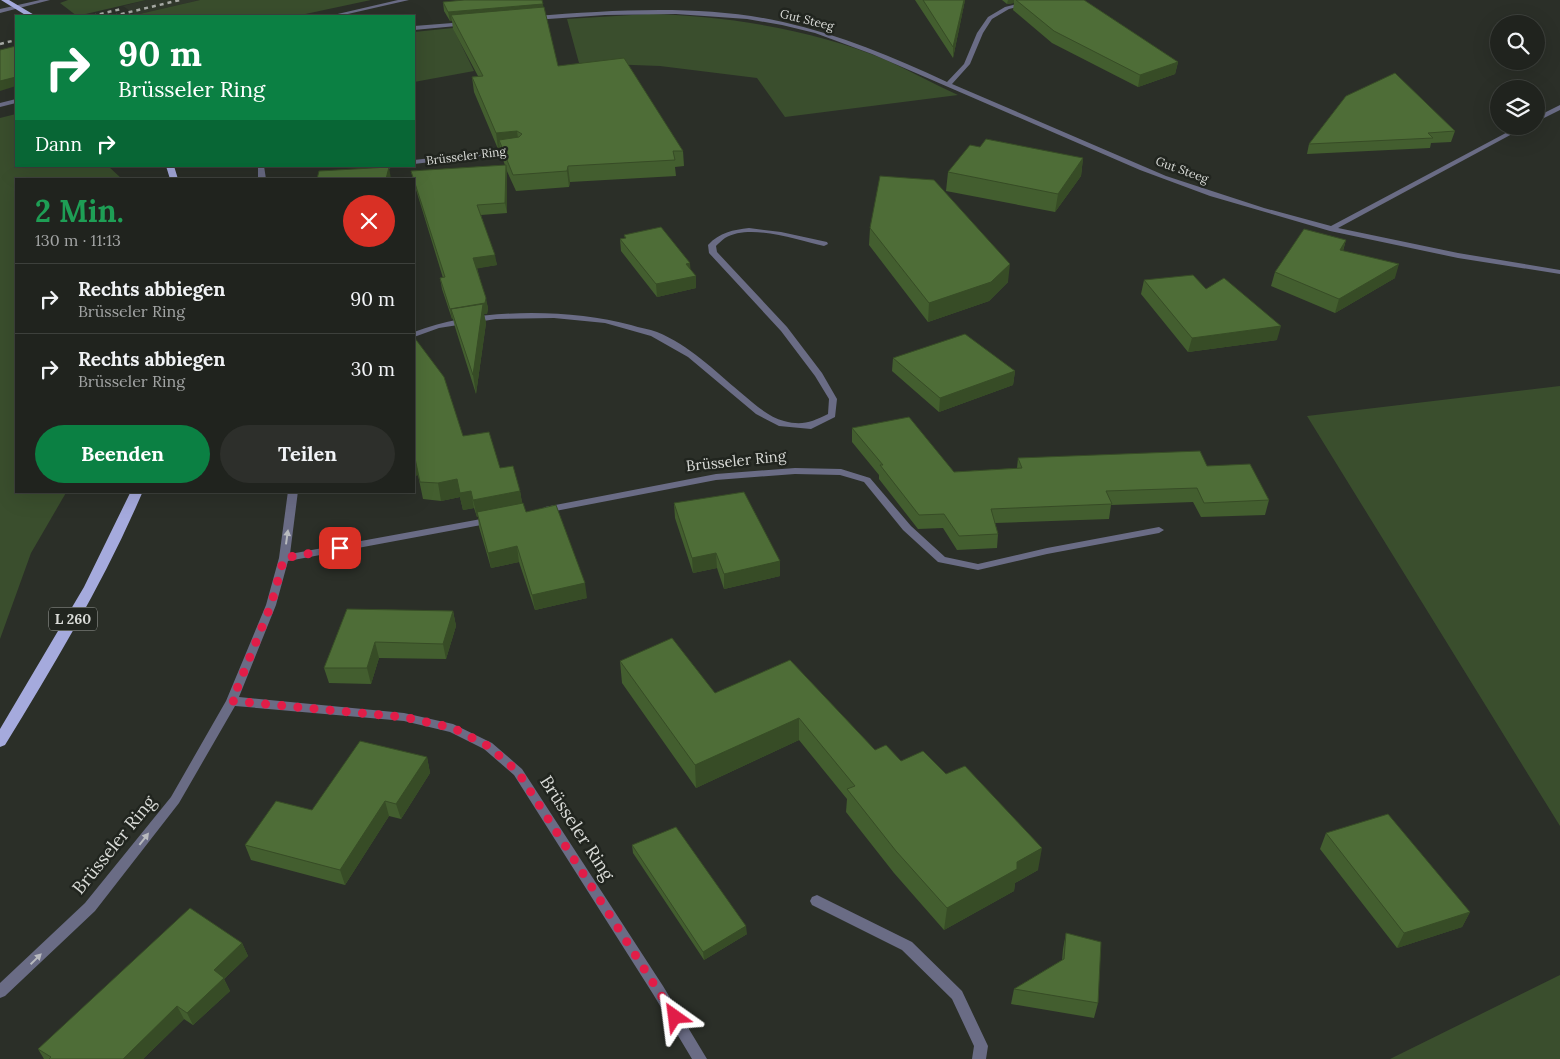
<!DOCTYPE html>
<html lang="de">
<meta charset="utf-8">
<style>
body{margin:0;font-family:Lora,serif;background:#2d2f2b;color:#f1f3f6;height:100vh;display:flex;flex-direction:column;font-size:19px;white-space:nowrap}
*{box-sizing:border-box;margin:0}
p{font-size:16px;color:#a2a4a4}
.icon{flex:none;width:28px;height:28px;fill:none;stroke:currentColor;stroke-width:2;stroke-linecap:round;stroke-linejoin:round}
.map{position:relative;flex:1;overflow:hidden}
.sheet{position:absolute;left:15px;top:178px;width:400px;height:315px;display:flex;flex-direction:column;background:#20231e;border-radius:0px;box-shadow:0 5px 20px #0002,0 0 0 1px #3d403c}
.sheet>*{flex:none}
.guide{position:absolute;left:15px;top:15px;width:400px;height:152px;border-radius:0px;box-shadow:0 5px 20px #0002,0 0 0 1px #3d403c;background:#0b8043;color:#fff;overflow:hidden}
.controls{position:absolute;left:1490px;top:15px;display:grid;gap:10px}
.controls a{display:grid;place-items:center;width:55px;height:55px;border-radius:50%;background:#20231e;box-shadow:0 5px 20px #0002,0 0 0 1px #3d403c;font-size:25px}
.pin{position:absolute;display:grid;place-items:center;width:42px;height:42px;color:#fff;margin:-21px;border-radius:10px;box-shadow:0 2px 8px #0006}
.me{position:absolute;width:55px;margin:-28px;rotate:329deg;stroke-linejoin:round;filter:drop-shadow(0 0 4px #0008)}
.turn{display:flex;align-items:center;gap:18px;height:105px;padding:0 20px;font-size:22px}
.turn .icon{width:65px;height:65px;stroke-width:2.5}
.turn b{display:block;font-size:35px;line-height:42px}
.then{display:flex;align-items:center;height:48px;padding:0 20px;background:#0003;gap:10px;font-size:19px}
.round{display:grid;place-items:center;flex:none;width:52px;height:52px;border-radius:26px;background:#2d2f2b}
.summary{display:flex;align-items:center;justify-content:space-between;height:85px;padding:0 20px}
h1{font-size:30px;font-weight:700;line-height:38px;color:#1e9e55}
.button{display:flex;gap:10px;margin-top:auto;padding:10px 20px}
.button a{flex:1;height:58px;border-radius:30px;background:#0b8043;color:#fff;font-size:20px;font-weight:700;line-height:58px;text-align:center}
.button a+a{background:#2d2f2b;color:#f1f3f6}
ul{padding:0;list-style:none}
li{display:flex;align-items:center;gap:15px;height:70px;padding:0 20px;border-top:1px solid #3d403c}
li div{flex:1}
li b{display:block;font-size:19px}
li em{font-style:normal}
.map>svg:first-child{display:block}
.built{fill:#31382c}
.green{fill:#3a4e2d}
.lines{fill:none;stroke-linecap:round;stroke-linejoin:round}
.minor{fill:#6a6c85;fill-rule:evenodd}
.primary{fill:#a5aadd;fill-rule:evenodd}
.rail{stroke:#a6a9a4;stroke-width:2.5;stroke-dasharray:4 4;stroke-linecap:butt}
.wall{fill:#435e2f}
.shaded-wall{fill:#374c26}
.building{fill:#4e6d37;stroke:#374c26}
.oneway{fill:#b8babe}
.route{stroke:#e11d48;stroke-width:9;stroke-dasharray:0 16.2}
.labels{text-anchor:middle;stroke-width:5;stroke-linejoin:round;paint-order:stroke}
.far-street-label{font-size:12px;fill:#d9dbd7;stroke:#21251f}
.shield{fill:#21251f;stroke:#a2a4a0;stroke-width:1}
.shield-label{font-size:14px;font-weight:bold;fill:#d9dbd7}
.street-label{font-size:15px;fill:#d9dbd7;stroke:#21251f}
.near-street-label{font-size:18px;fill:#d9dbd7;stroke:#21251f}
</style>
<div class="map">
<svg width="1560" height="1059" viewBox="0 0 1560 1059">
<rect width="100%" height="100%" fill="#2b2f28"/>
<path class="built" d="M 146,0 L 200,0 L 136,15 L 123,6 Z"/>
<path class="green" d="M 68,0 L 146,0 L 77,16 L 60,3 Z
M 200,0 L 371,0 L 296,16 L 131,16 Z
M 648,14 C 723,15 816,30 886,60 C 910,71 934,84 958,95 L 785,117 L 757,78 L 660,66 L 579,63 L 567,19 Z
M 453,28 L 474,71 L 414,82 L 414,32 Z
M 16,114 L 16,166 L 108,166 L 122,179 L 16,179 L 16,491 L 67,491 L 31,553 L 0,639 L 0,118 Z
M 1560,386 L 1560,826 L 1307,416 Z
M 1560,975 L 1560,1059 L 1390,1059 Z"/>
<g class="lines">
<path class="minor" d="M 40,0 L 50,0 L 0,13 L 0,9 Z
M 398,0 L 409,0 L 339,16 L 329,16 Z
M 1032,0 L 1044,0 L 1009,9 L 992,19 L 983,33 L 970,64 L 952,84 L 1166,176 L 1264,208 L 1331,226 L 1519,126 L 1527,126 L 1338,228 L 1458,253 L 1560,270 L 1560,274 L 1458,258 L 1330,231 L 1210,196 L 1140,170 L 872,54 L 815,33 L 782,25 L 747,19 L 676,14 L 605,15 L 534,20 L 531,18 L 534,16 C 617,10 702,4 783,22 C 840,35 894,57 947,82 L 964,64 L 977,33 L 988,17 L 1005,7 Z
M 465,22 L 468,24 L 467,25 L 414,30 L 414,26 Z
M 16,99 L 16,103 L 0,107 L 0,103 Z
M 1560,105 L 1560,110 L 1536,122 L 1536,117 Z
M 513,149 L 516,151 L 515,152 L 414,164 L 414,160 Z
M 258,166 L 264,166 L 266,179 L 258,179 Z
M 384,166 L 398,166 L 376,172 L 373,170 Z
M 749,228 L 781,232 L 827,242 L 828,244 L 824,246 C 798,240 750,223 725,238 C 722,240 719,243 716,246 L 717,252 L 787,327 L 822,373 L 837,399 L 835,417 L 811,429 L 779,426 L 756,414 L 688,357 L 651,336 L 605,323 L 554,318 L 496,319 L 439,328 L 414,337 L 414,332 C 477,308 566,308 631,325 C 640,328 649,329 657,332 C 689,345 714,370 740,392 C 753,403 768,417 784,421 C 802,426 812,422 828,414 L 829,399 L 815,376 L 781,331 L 709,253 L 708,245 C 720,232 733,230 749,228 Z
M 795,468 L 841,469 L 870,478 L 911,526 L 945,557 L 978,564 L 1047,548 L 1159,527 L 1164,530 L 1159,533 L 1047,554 L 978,570 L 938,562 L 903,530 L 864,482 L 840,475 L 795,474 L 716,480 L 545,513 L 540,510 L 545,507 L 716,474 Z
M 288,491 L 298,491 L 290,554 L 492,517 L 497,520 L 492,523 L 288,561 L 276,605 L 239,697 L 404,713 L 453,724 L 492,743 L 522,769 L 663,986 L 707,1059 L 692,1059 L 653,994 L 514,775 L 484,749 L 450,732 L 404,721 L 235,706 L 179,803 L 95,911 L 5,996 L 0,998 L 0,983 L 85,903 L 171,797 L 226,701 L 266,605 L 279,558 Z
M 817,895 L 912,942 L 962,991 L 988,1046 L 986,1059 L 972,1059 L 974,1046 L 952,999 L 902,950 L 812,905 L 810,901 L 812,897 Z"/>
<path class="primary" d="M 1,0 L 9,0 L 36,16 L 27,16 Z
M 166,166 L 174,166 L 178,179 L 170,179 Z
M 131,491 L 143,491 C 105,580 56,662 5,745 L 0,747 L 0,729 L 84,587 Z"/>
<path class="rail" d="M 92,16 L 121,9
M 113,16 L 180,0
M 0,44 L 16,40"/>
</g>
<path class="wall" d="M 915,0 L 965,0 L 953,58 Z
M 1002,0 L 1084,0 L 1178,62 L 1175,74 L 1138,87 L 1052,43 L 1013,10 L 1014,3 L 1007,4 Z
M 443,2 L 543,7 L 558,66 L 683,151 L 684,166 L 675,167 L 676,176 L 570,182 L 569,187 L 516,191 L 506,169 L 507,174 L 507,213 L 481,215 L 497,265 L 477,268 L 488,308 L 487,314 L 484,314 L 486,323 L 476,394 L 455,327 L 453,319 L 452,319 L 442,289 L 440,278 L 443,278 L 414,183 L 414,179 L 413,179 L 411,171 L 505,165 L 501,155 L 500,148 L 498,149 L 474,92 L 472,77 L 478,76 L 453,29 L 452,21 L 450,21 L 444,11 Z
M 1346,96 L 1455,131 L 1451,142 L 1431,143 L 1430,148 L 1307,154 L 1309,144 Z
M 980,147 L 1083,158 L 1081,176 L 1055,212 L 946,191 L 948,172 Z
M 870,228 L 1008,282 L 989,301 L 928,322 L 869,245 Z
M 624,235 L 691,270 L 696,288 L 657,297 L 621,251 L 620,239 L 625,238 Z
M 1346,240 L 1343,251 L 1395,278 L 1335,313 L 1271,286 L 1275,272 Z
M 1144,280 L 1206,289 L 1277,340 L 1188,352 L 1141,294 Z
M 414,337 L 463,436 L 500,468 L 520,491 L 522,503 L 526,512 L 587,598 L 535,610 L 519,562 L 491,568 L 479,527 L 478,517 L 477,517 L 474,508 L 463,510 L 460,497 L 441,501 L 423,499 L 418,475 L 414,476 Z
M 893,358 L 1015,371 L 1013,385 L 939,412 L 892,371 Z
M 852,428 L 954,472 L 1017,468 L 1018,458 L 1207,466 L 1269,500 L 1265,515 L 1201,517 L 1193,502 L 1111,505 L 1109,519 L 995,523 L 998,534 L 997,548 L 957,550 L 943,528 L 918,529 L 879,479 L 879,475 L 852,442 Z
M 674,503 L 780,576 L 724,589 L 717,568 L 693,573 L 675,518 Z
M 347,609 L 453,611 L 456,626 L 446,659 L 379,658 L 371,684 L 329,683 L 324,668 Z
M 790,660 L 875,750 L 901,761 L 1038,870 L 1015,883 L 1014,891 L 944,930 L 894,873 L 846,812 L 847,799 L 799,740 L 696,788 L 622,683 L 620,661 L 715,693 Z
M 427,757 L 430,773 L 401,819 L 389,816 L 345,885 L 251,860 L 245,845 L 312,810 Z
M 1326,833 L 1470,912 L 1462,927 L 1397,948 L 1320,849 Z
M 632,845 L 747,934 L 704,960 L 633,853 Z
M 1066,933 L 1098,1003 L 1094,1018 L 1011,1004 L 1014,989 L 1062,960 L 1063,949 Z
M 242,943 L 248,956 L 224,979 L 230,991 L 193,1025 L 184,1019 L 143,1059 L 44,1059 L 38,1049 Z"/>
<path class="shaded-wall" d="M 964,0 L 965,0 L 953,58 L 953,47 Z
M 1008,0 L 1014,0 L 1014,3 L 1007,4 Z
M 543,4 L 544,13 L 451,15 L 452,21 L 450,21 L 448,12 Z
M 1178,62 L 1175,74 L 1138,87 L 1140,75 Z
M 16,77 L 16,86 L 0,91 L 0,81 Z
M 517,131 L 519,146 L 499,140 L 500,148 L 498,149 L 496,133 Z
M 1083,158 L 1081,176 L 1055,212 L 1058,194 Z
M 506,165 L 507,174 L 507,213 L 505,203 Z
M 568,166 L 570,182 L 569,187 L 567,171 Z
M 389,167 L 391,179 L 386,179 Z
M 1346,240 L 1342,253 L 1340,250 Z
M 495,255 L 497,265 L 475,269 L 473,258 Z
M 690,263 L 691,276 L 686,264 Z
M 1010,264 L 1008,282 L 989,301 L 928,322 L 929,303 Z
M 1399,264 L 1395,278 L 1335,313 L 1339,299 Z
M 696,276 L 696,288 L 657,297 L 656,284 Z
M 486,298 L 488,308 L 487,314 L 484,314 L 486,323 L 476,394 L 473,375 L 451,309 L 453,319 L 452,319 L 450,309 Z
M 1281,326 L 1277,340 L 1188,352 L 1192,338 Z
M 1015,371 L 1013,385 L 939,412 L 940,398 Z
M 415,458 L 419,475 L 414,476 L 414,459 Z
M 457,479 L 471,491 L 474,508 L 463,510 L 460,497 L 441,501 L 438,483 Z
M 520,491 L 523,508 L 477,512 L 478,517 L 477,517 L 473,500 Z
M 517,546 L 519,562 L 491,568 L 488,553 Z
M 716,553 L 717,568 L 693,573 L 692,558 Z
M 780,561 L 780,576 L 724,589 L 724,574 Z
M 585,583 L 587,598 L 535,610 L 532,595 Z
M 453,611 L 456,626 L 446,659 L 443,644 Z
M 375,642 L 379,658 L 371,684 L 367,668 Z
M 799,718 L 799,740 L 696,788 L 695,765 Z
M 427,757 L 430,773 L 401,819 L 396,804 Z
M 385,801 L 389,816 L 345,885 L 340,870 Z
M 1042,848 L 1038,870 L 1015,883 L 1014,891 L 944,930 L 947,908 L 1017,862 Z
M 1470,912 L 1462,927 L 1397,948 L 1404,933 Z
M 746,926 L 747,934 L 704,960 L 703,952 Z
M 242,943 L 248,956 L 224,979 L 230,991 L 193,1025 L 187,1013 L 214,970 Z
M 177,1006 L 184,1019 L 143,1059 L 123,1059 Z"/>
<path class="building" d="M 464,0 L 542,0 L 543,4 L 448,12 L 443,2 Z
M 923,0 L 964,0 L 953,47 Z
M 1016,0 L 1084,0 L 1178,62 L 1140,75 L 1054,31 Z
M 544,7 L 558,66 L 624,58 L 683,151 L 673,151 L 675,160 L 568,166 L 567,171 L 513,175 L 499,140 L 519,137 L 522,134 L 517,131 L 496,133 L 472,77 L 483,76 L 451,15 Z
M 16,46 L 16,77 L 0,81 L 0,50 Z
M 1395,73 L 1455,131 L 1428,133 L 1433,138 L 1309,144 L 1346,96 Z
M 986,139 L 1083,158 L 1058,194 L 948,172 L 970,145 L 980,147 Z
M 506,165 L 505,203 L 477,205 L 495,255 L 473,258 L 486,298 L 485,303 L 450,309 L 440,278 L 445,277 L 411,171 Z
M 389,167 L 386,179 L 317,179 L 319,171 Z
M 880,176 L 934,180 L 1010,264 L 991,282 L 929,303 L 870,228 Z
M 661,227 L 690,263 L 686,264 L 696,276 L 656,284 L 620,239 L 626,238 L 624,235 Z
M 1304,229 L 1346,240 L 1340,250 L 1399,264 L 1339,299 L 1275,272 Z
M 1193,275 L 1206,289 L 1224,278 L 1281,326 L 1192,338 L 1144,280 Z
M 483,304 L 473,375 L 451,309 Z
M 965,334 L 1015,371 L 940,398 L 893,358 Z
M 414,337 L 444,377 L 463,436 L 489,432 L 500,468 L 513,466 L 520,491 L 473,500 L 471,491 L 460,493 L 457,479 L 438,483 L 420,482 L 415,458 L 414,459 Z
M 909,417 L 954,472 L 1022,468 L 1018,458 L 1200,451 L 1207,466 L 1250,464 L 1269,500 L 1204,503 L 1197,488 L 1106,491 L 1112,504 L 991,509 L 998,534 L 959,536 L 944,514 L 919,515 L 880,465 L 883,465 L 852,428 Z
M 744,492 L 780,561 L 724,574 L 716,553 L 692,558 L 674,503 Z
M 523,503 L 526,512 L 556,505 L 585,583 L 532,595 L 517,546 L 488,553 L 477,512 Z
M 347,609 L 453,611 L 443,644 L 375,642 L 367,668 L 324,668 Z
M 672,638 L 715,693 L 790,660 L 875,750 L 886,745 L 901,761 L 923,751 L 946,774 L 965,766 L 1042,848 L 1017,862 L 1017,869 L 947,908 L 896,851 L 847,789 L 855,786 L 799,718 L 695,765 L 620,661 Z
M 360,741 L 427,757 L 396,804 L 385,801 L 340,870 L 245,845 L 276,801 L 312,810 Z
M 1388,814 L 1470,912 L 1404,933 L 1326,833 Z
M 676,827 L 746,926 L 703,952 L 632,845 Z
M 190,908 L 242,943 L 214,970 L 224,978 L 187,1013 L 177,1006 L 123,1059 L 49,1059 L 51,1057 L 38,1049 Z
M 1066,933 L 1101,942 L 1098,1003 L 1014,989 L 1064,959 Z"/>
<defs><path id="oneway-solid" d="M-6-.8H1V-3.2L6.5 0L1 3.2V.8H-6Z" transform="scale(1.25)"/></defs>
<g class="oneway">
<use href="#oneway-solid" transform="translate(287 537) rotate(-82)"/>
<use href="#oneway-solid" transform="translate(144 839) rotate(-52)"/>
<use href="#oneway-solid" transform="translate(36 959) rotate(-44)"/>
</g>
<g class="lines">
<path class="route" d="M 340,548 L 284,558 L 271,605 L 232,701 L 404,717 L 453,728 L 488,746 L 518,772 L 675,1017"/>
</g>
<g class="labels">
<g class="far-street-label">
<text transform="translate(807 20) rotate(14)" y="4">Gut Steeg</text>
<text transform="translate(466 156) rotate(-7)" y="4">Brüsseler Ring</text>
<text transform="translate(1182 170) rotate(20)" y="4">Gut Steeg</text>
</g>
<rect class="shield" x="49" y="607.5" width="48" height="23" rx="4"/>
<g class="shield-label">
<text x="73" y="624">L 260</text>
</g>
<g class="street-label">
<text transform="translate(736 461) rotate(-6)" y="5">Brüsseler Ring</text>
</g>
<g class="near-street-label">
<text transform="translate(577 828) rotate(57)" y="6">Brüsseler Ring</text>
<text transform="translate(114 845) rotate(-51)" y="6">Brüsseler Ring</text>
</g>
</g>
</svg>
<div class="controls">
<a><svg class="icon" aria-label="search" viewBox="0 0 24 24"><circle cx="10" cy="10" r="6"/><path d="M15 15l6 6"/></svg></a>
<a><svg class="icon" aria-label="layers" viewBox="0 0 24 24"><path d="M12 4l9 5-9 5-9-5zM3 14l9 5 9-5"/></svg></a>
</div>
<div class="pin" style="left:340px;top:548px;background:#d93025"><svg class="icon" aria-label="arrive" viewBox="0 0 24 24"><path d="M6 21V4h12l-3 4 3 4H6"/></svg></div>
<svg class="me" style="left:675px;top:1017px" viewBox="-20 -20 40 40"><path d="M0-17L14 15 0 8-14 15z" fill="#e11d48" stroke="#fff" stroke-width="4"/></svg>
<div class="guide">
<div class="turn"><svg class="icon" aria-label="right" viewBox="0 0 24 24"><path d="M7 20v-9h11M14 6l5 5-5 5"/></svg><div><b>90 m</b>Brüsseler Ring</div></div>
<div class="then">Dann<svg class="icon" aria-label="right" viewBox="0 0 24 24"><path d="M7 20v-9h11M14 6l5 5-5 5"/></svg></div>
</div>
<section class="sheet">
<div class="summary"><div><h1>2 Min.</h1><p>130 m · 11:13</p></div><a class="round" style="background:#d93025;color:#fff"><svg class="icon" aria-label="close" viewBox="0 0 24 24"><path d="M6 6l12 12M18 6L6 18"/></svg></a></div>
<ul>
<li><svg class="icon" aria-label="right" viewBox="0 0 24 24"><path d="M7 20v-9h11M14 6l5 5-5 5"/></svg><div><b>Rechts abbiegen</b><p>Brüsseler Ring</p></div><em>90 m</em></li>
<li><svg class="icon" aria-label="right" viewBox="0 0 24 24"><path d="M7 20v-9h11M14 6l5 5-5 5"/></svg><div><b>Rechts abbiegen</b><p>Brüsseler Ring</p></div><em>30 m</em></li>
</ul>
<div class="button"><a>Beenden</a><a>Teilen</a></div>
</section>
</div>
